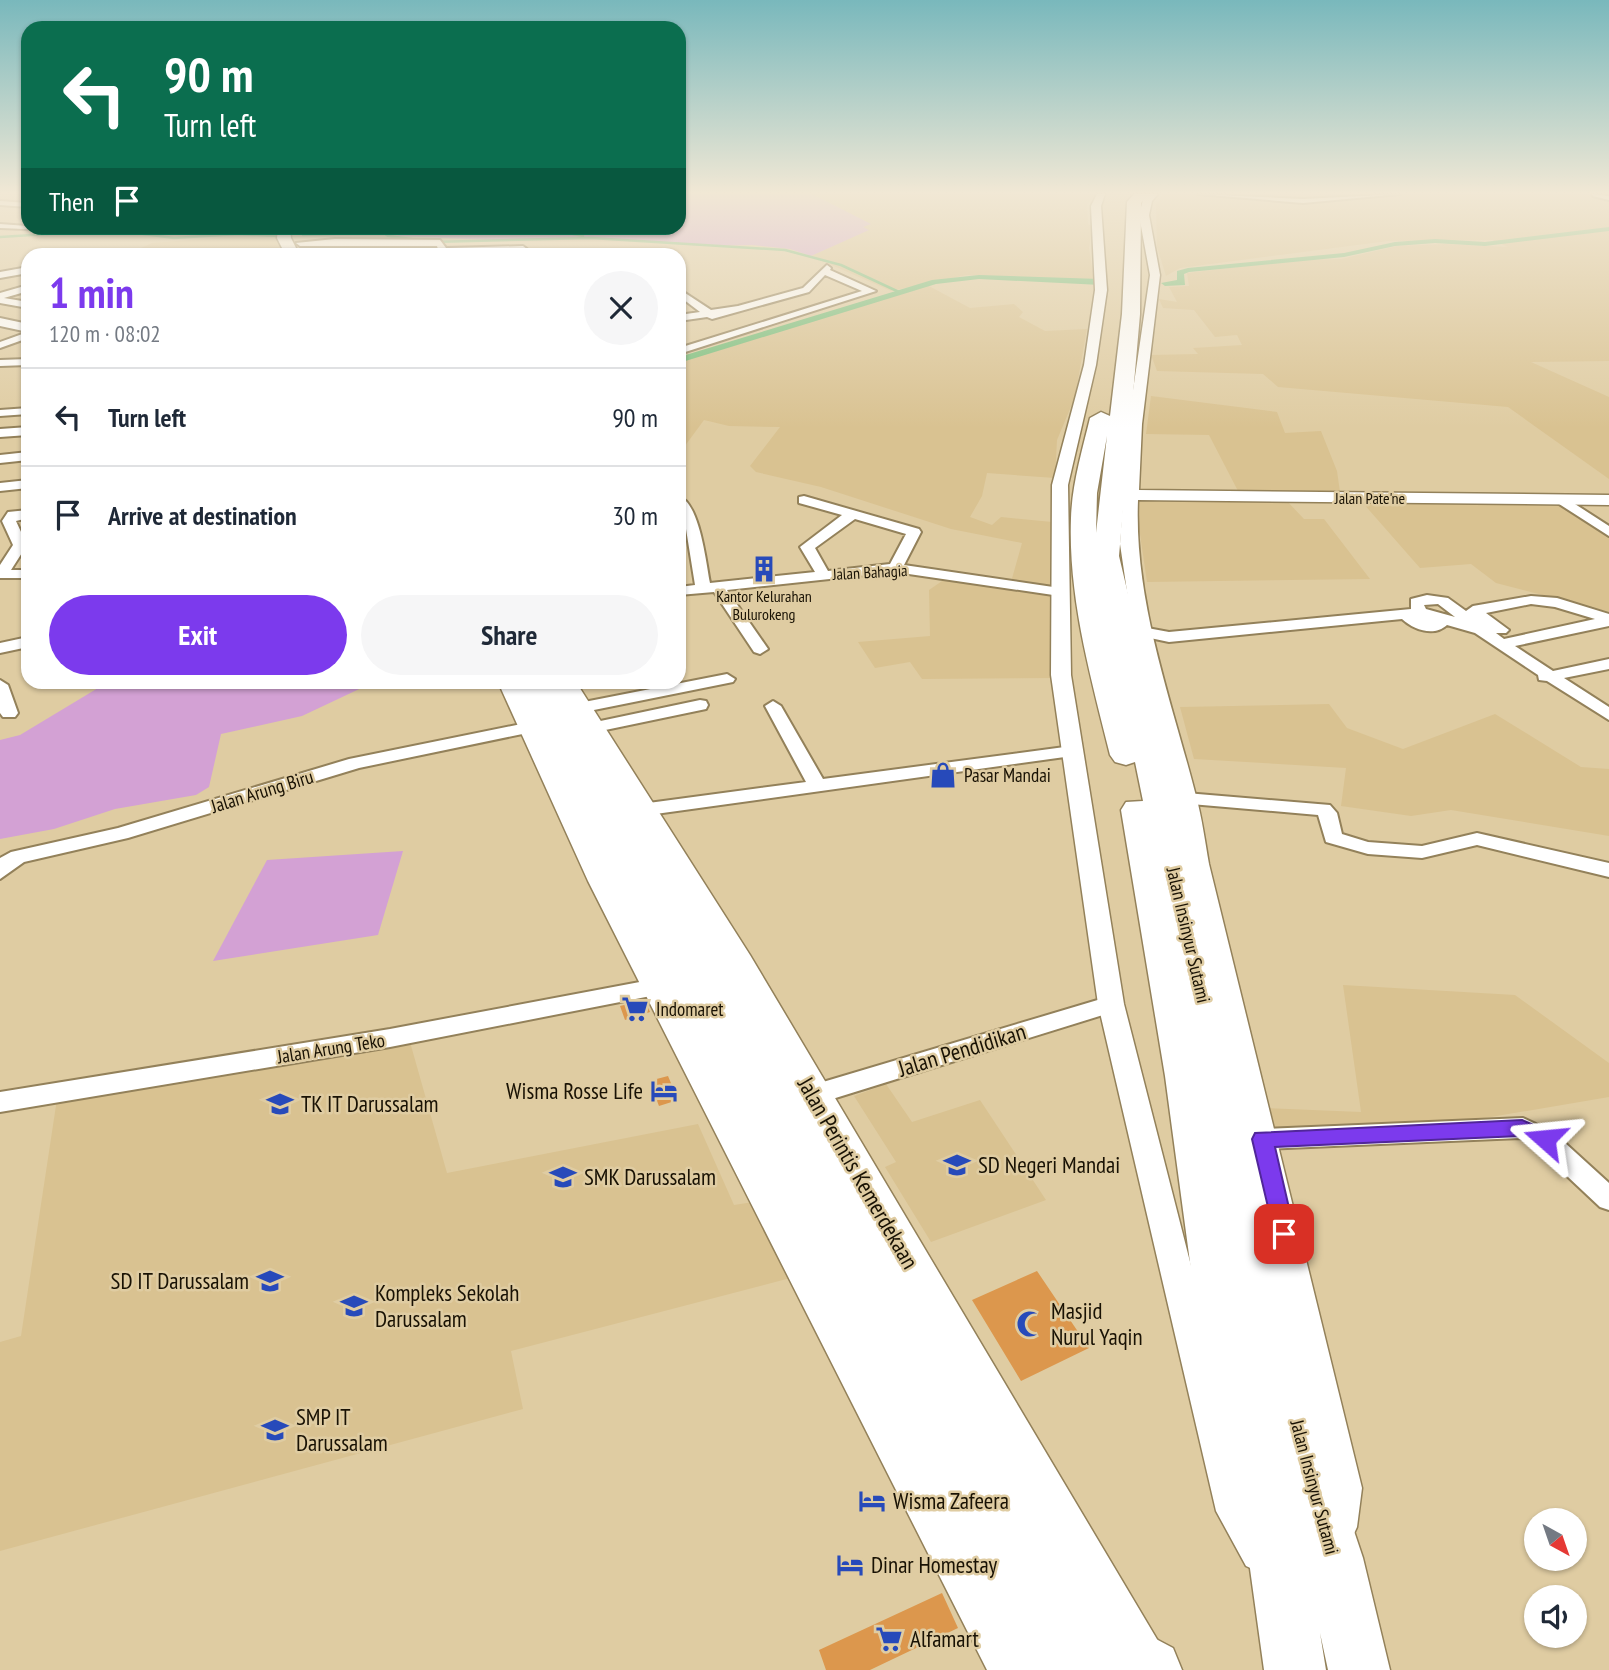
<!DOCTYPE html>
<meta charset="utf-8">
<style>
body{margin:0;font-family:"PT Sans Narrow",sans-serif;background:#f6f6f7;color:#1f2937;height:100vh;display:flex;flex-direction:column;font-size:26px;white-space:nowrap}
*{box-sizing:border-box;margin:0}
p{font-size:23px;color:#747a83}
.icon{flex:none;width:38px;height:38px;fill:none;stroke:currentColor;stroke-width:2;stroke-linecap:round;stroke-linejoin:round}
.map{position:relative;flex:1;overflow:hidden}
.side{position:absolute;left:21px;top:248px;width:665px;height:441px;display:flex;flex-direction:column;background:#fff;border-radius:21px;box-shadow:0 2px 5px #0004}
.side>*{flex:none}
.guide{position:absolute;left:21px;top:21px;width:665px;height:214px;border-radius:21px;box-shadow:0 2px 5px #0004;background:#0b6e4f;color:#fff;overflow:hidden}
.needle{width:46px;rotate:140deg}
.tools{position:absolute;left:1524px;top:1508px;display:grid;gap:14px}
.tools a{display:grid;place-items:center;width:63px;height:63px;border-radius:50%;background:#fff;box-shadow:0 2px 5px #0004;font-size:35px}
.pin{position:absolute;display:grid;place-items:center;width:60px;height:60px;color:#fff;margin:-30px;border-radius:14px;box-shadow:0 4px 10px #0006}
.me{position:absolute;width:77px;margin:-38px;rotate:288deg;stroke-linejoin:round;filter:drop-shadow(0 0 5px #0008)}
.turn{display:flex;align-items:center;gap:24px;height:147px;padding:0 28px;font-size:32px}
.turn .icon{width:91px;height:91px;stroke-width:2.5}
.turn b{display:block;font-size:49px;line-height:60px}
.then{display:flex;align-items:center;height:66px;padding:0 28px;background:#0003;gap:14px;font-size:26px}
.round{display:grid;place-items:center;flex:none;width:74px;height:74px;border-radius:37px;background:#f6f6f7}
.head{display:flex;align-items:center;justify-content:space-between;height:119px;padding:0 28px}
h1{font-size:42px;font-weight:600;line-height:52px;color:#7c3aed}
.primary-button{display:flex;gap:14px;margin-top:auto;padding:14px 28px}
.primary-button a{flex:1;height:80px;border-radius:42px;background:#7c3aed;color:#fff;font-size:28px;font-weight:600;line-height:80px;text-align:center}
.primary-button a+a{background:#f6f6f7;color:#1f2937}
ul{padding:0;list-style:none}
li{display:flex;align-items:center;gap:21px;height:98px;padding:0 28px;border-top:2px solid #e0e1e3}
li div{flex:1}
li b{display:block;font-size:26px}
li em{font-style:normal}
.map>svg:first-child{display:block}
.built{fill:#d9c291}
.green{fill:#d3a1d4}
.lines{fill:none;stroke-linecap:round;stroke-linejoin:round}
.stream{stroke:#73bd79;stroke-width:2.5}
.canal{fill:#73bd79;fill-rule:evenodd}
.building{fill:#dc974d}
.minor-casing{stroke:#93815a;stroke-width:4}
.tertiary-casing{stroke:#93815a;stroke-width:3}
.secondary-casing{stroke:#93815a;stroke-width:4}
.primary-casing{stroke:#93815a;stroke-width:3}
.trunk-casing{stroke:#93815a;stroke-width:3}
.motorway-casing{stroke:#93815a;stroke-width:3}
.minor{fill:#fff;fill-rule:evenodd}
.tertiary{fill:#fff;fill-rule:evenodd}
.secondary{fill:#fff;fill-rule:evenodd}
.primary{fill:#fff;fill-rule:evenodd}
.trunk{fill:#fff;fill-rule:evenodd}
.motorway{fill:#fff;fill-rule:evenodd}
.route{fill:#7c3aed;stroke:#51269a;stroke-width:2}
.labels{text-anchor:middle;stroke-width:5;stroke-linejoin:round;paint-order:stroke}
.far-street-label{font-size:16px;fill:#191204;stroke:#dfcca2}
.far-poi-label{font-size:16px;fill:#191204;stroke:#dfcca2}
.poi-label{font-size:19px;fill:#191204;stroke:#dfcca2;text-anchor:start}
.street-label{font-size:19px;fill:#191204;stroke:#dfcca2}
.near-street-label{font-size:23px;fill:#191204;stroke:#dfcca2}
.near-poi-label{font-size:23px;fill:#191204;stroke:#dfcca2;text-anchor:start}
</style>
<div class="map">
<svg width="1609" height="1670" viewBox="0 0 1609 1670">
<rect width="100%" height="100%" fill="#dfcca2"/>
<path class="built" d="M 812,194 L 1097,194 L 1087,204 L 1088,224 L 1093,227 L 1089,248 L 1094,280 L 967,275 L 891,291 L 811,256 L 868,230 L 862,227 L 870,224 Z
M 1164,194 L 1600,194 L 1609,197 L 1609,361 L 1531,362 L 1609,397 L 1609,479 L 1508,407 L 1278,387 L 1263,374 L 1157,371 L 1151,355 L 1198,354 L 1193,348 L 1242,345 L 1237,335 L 1215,337 L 1194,310 L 1163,308 L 1159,299 L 1177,302 L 1169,287 L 1189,286 L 1187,273 L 1298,260 L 1341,259 L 1397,246 L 1446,244 L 1508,247 L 1492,240 L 1388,241 L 1180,268 L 1166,276 L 1157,247 L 1156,204 Z
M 227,237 L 280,239 L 286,254 L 123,256 L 152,243 Z
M 927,285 L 970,308 L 1014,304 L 1023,312 L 1019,317 L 1045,331 L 1087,329 L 1075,397 L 1057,440 L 1055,478 L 987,473 L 982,496 L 970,517 L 992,525 L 1001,517 L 1052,522 L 1054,588 L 1011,582 L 1022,543 L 951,529 L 821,487 L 756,472 L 750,466 L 780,427 L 729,426 L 704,420 L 679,454 L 679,362 Z
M 1151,396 L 1277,412 L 1285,433 L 1321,431 L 1337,471 L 1340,492 L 1238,491 L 1209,435 L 1146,434 Z
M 1285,499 L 1304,519 L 1324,519 L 1370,579 L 1147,582 L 1135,500 Z
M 1362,502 L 1576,503 L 1609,525 L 1609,612 L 1496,583 L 1471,564 L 1420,568 Z
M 945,579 L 1051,594 L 1055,678 L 922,679 L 910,662 L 875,668 L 858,642 L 930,636 L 929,590 Z
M 1329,704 L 1347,728 L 1403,749 L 1495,714 L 1581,767 L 1609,769 L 1609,836 L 1451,810 L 1411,816 L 1341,806 L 1346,768 L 1194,759 L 1180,707 Z
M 1343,985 L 1515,995 L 1609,1063 L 1609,1097 L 1373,1137 L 1267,1133 L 1264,1108 L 1361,1112 Z
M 410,1042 L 447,1173 L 698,1124 L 734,1205 L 753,1202 L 798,1276 L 511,1351 L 523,1409 L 0,1551 L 0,1342 L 21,1336 L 57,1099 Z
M 886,1084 L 912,1122 L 980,1100 L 1046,1200 L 931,1242 L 885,1167 L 896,1162 L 854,1096 Z"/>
<path class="green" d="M 679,194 L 812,194 L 871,224 L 863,227 L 869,230 L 811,256 L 790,249 L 752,245 L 706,246 L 592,237 L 492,240 L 398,236 L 403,228 L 679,228 Z
M 108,682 L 372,682 L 372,683 L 302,716 L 221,734 L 209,787 L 196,795 L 115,809 L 54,829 L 0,839 L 0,740 L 20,735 Z
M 403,851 L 378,935 L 213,961 L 267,860 Z"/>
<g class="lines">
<path class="stream" d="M 545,228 L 583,236
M 303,235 L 383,232 L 388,236 L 434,242 L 591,238 L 785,250 L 841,265 L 899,292
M 0,237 L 113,230 L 174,238 L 238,234 L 279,236"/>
<path class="canal" d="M 1609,227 L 1609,231 L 1485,246 L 1435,243 L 1395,246 L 1344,257 L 1189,272 L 1184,274 L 1185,285 L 1165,286 L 1161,283 L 1177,280 L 1177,271 L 1188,268 L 1344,253 L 1395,242 L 1435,239 L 1485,242 Z
M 979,275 L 1101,279 L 1105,282 L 1101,285 L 979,279 L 936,284 L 679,363 L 679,357 L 932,280 Z"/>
</g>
<path class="building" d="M 645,1000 L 650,1012 L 625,1020 L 620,1006 Z
M 668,1076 L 678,1100 L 659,1106 L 649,1081 Z
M 1037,1271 L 1089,1348 L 1021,1381 L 972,1300 Z
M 942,1593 L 958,1628 L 870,1670 L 826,1670 L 819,1650 Z"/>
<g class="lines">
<g class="minor-casing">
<path id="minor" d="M 1198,194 L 1303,199 L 1400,194 L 1303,203 Z
M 1592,194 L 1609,196 L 1609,200 L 1593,196 Z
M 0,201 L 28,203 L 28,207 L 0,205 Z
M 0,224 L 54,228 L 50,230 L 0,228 Z
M 335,239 L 440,240 L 446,248 L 523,246 L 527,249 L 440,256 L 437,246 L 300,246 L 296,243 Z
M 68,252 L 119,253 L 123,256 L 64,255 Z
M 827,265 L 831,268 L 830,270 L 876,291 L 679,354 L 679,348 L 862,291 L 825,275 L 809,292 L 712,319 L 707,317 L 679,321 L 679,315 L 700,312 L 679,296 L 679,289 L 711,310 L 738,306 L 803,288 Z
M 28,267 L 28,273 L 0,278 L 0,272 Z
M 28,285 L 28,291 L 4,298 L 28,302 L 28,308 L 0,303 L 0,293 Z
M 28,332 L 28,338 L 0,348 L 0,342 Z
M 28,359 L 28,365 L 0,366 L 0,360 Z
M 28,408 L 28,414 L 0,416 L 0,410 Z
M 28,427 L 28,435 L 0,437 L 0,429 Z
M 28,452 L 28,460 L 0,463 L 0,455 Z
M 28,480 L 28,488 L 0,491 L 0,483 Z
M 1561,495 L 1609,526 L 1609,536 L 1556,502 L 1554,499 Z
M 679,496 C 700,504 706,563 710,583 L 815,572 L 800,547 L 842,515 L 799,503 L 799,497 L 804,496 L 919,529 L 921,532 L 904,565 L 1060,588 L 1067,592 L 1060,596 L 895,572 L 727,590 L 768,649 L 760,654 L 754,652 L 714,592 L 679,595 L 679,587 L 695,585 L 686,529 L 679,514 ZM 855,519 L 906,534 L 890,564 L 828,571 L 815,548 Z
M 28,510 L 28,518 L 16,521 L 27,545 L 11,570 L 28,570 L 28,578 L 0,578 L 0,565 L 13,545 L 2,521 L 8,512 Z
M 1427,595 L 1448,598 L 1466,611 L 1473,606 L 1531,596 L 1557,598 L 1609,614 L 1609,626 L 1515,646 L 1553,671 L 1609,659 L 1609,669 L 1564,678 L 1609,707 L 1609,720 L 1547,681 L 1539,680 L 1538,675 L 1475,633 L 1447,625 C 1434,637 1414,630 1402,619 L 1169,642 L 1136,635 L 1134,632 L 1142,627 L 1169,632 L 1411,609 L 1411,599 ZM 1438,604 L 1455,617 L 1426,609 L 1424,605 ZM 1531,604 L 1555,607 L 1595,619 L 1504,639 L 1496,633 L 1506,633 L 1509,630 L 1486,613 Z
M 28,637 L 28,647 L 0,653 L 0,643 Z
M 727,674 L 735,679 L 733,682 L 579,713 L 571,708 L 579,703 Z
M 0,680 L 8,685 L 18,713 L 15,717 L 3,717 L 0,713 Z
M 700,700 L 706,701 L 708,705 L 706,709 L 591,733 L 582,728 L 591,723 Z
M 773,701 L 781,706 L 823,779 L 1072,746 L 1081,751 L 1072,756 L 641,816 L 634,814 L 632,810 L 634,806 L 641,804 L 806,782 L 765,706 Z
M 531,722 L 540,727 L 537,731 L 359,768 L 128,838 L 24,862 L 0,879 L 0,858 L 11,852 L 118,828 L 349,759 Z
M 1186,793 L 1330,805 L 1337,813 L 1342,834 L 1368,842 L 1422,846 L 1477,833 L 1609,863 L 1609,877 L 1477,845 L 1422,858 L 1368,854 L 1326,842 L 1318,815 L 1179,803 L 1177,799 L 1179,795 Z
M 661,978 L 669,980 L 672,986 L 669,992 L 661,994 L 390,1047 L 0,1112 L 0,1092 L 390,1029 Z
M 1111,996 L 1119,998 L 1122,1004 L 1119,1010 L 813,1105 L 805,1102 L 801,1095 L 805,1088 L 813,1085 Z
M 1523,1118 L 1553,1132 L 1609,1183 L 1609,1210 L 1600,1207 L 1535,1146 L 1520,1138 L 1263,1149 L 1254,1146 L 1251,1139 L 1254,1132 L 1263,1129 Z"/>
</g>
<g class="tertiary-casing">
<path id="tertiary" d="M 1097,194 L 1105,194 L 1101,206 L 1107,290 L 1096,365 L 1068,485 L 1071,675 L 1124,1004 L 1252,1504 L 1278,1553 L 1272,1566 L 1259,1572 L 1246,1566 L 1216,1511 L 1098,1004 L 1051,675 L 1052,485 L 1084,365 L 1095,290 L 1091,206 Z
M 1149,194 L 1158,194 L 1152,201 L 1149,215 L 1160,275 L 1142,424 L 1139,490 L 1609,495 L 1609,505 L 1138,500 C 1134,602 1171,698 1196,796 C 1202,818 1205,841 1209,864 L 1362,1488 L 1357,1527 L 1351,1540 L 1338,1546 L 1325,1540 L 1319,1527 L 1326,1488 L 1185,864 L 1175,799 L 1133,632 L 1120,544 L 1128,424 L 1150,275 L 1139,215 L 1143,200 Z"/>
</g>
<g class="secondary-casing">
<path id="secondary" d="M 0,318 L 28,324 L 28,332 L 0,326 Z"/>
</g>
<g class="primary-casing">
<path id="primary" d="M 498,682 L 524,682 L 620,881 L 1042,1670 L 987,1670 L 588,881 Z
M 551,682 L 576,682 L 750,955 L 1164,1651 L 1172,1670 L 1116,1670 L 724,969 Z"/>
</g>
<g class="trunk-casing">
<path id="trunk" d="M 278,228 L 290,228 L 291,238 L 300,256 L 286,256 L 277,238 Z
M 509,682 L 561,682 L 1010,1461 L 1128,1650 L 1136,1670 L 1030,1670 L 942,1516 L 673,987 L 587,835 Z"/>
</g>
<g class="motorway-casing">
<path id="motorway" d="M 1134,194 L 1149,194 L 1141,203 L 1140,314 L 1119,556 L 1341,1492 L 1363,1558 L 1390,1670 L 1328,1670 L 1320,1633 L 1326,1670 L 1264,1670 L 1243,1518 L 1194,1292 L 1165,1076 L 1121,810 L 1126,802 L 1143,801 L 1135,762 L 1126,765 L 1115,762 L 1110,755 C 1091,678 1068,598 1071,518 C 1072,484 1082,451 1090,418 L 1101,412 L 1110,416 L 1122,314 L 1127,202 ZM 1107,436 L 1096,533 L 1097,493 Z
M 1139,1630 L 1173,1648 L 1182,1670 L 1112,1670 L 1108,1661 L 1117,1639 Z"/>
</g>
<use href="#minor" class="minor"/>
<use href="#tertiary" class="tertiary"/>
<use href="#secondary" class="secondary"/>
<use href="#primary" class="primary"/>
<use href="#trunk" class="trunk"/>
<use href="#motorway" class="motorway"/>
</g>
<linearGradient id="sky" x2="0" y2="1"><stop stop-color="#79b8bc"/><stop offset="0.45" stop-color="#f1e8d5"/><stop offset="1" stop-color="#f1e8d5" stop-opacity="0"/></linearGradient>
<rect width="1609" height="428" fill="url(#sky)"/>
<path class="route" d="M 1522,1120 L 1552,1133 L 1555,1139 L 1552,1145 L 1545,1147 L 1520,1136 L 1275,1147 L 1295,1234 L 1292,1241 L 1284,1243 L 1276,1241 L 1252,1139 L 1255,1133 Z"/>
<defs>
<g id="building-bare" transform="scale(2.1)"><path d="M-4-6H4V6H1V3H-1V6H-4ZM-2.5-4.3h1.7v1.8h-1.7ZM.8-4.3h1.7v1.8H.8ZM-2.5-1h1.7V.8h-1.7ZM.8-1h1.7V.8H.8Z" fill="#274aba" stroke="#dfcca2" stroke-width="2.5" paint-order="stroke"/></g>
<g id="shop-bare" transform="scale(2.1)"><path d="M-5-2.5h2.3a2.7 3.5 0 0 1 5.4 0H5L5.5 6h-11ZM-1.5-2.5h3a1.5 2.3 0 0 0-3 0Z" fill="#274aba" stroke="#dfcca2" stroke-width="2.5" paint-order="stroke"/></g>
<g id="supermarket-bare" transform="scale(2.1)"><path d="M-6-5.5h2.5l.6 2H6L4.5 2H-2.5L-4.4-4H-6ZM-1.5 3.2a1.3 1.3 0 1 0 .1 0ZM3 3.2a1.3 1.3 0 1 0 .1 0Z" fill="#274aba" stroke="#dfcca2" stroke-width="2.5" paint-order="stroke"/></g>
<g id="hotel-bare" transform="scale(2.1)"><path d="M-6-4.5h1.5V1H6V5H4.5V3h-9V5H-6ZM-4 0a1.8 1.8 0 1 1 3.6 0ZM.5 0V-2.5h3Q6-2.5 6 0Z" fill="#274aba" stroke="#dfcca2" stroke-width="2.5" paint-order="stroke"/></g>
<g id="school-bare" transform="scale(2.1)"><path d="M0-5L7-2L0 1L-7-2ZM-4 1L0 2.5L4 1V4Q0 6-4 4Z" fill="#274aba" stroke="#dfcca2" stroke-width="2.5" paint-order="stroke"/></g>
<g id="mosque-bare" transform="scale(2.1)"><path d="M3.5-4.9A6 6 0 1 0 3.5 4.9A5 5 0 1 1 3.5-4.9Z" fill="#274aba" stroke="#dfcca2" stroke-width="2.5" paint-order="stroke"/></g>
</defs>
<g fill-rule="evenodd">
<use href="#building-bare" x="764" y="569"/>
<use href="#shop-bare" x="943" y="775"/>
<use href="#supermarket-bare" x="635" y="1009"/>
<use href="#hotel-bare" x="664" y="1091"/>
<use href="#school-bare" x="280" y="1104"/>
<use href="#school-bare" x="957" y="1165"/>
<use href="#school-bare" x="563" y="1177"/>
<use href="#school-bare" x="270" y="1281"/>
<use href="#school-bare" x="354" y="1306"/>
<use href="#mosque-bare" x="1030" y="1324"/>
<use href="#school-bare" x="275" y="1430"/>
<use href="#hotel-bare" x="872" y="1501"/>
<use href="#hotel-bare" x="850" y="1565"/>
<use href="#supermarket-bare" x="889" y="1639"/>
</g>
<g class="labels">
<g class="far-street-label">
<text x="1370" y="504">Jalan Pate'ne</text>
<text transform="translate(870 572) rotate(-3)" y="6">Jalan Bahagia</text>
</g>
<g class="far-poi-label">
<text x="764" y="602">Kantor Kelurahan<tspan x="764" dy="18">Bulurokeng</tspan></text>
</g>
<g class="poi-label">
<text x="964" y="782">Pasar Mandai</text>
<text x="656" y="1016">Indomaret</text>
</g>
<g class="street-label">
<text transform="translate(262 791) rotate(-17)" y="7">Jalan Arung Biru</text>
<text transform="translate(1189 935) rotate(77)" y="7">Jalan Insinyur Sutami</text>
<text transform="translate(331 1048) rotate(-9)" y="7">Jalan Arung Teko</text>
<text transform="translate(1315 1487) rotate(75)" y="7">Jalan Insinyur Sutami</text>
</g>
<g class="near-street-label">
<text transform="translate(962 1050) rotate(-17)" y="8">Jalan Pendidikan</text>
<text transform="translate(858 1173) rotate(60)" y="8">Jalan Perintis Kemerdekaan</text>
</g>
<g class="near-poi-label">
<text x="643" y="1099" text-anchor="end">Wisma Rosse Life</text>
<text x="301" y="1112">TK IT Darussalam</text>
<text x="978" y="1173">SD Negeri Mandai</text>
<text x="584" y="1185">SMK Darussalam</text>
<text x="249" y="1289" text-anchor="end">SD IT Darussalam</text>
<text x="375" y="1301">Kompleks Sekolah<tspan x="375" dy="26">Darussalam</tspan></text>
<text x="1051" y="1319">Masjid<tspan x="1051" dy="26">Nurul Yaqin</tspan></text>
<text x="296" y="1425">SMP IT<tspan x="296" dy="26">Darussalam</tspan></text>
<text x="893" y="1509">Wisma Zafeera</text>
<text x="871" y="1573">Dinar Homestay</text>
<text x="910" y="1647">Alfamart</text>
</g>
</g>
</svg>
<div class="tools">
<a><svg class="needle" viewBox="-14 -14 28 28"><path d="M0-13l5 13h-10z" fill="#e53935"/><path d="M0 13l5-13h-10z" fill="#747a83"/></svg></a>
<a><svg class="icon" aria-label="sound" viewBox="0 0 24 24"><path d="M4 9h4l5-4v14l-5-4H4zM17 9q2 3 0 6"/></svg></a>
</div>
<div class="pin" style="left:1284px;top:1234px;background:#d93025"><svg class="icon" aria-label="arrive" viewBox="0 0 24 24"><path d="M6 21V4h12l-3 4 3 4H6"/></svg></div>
<svg class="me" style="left:1545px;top:1139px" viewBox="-20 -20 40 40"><path d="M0-17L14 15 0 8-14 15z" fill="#7c3aed" stroke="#fff" stroke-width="4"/></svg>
<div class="guide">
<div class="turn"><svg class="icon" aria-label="left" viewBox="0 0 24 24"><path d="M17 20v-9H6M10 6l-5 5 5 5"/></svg><div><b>90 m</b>Turn left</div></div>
<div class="then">Then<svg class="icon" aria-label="arrive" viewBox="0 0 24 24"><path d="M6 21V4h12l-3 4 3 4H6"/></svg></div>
</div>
<section class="side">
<div class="head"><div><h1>1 min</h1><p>120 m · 08:02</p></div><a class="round"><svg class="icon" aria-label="close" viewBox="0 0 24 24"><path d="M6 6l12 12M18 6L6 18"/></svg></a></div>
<ul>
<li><svg class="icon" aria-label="left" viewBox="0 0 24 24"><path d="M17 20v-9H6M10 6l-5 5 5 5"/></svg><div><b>Turn left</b></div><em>90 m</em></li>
<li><svg class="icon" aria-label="arrive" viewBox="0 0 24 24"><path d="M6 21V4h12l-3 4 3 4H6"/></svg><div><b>Arrive at destination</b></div><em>30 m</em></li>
</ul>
<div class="primary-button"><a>Exit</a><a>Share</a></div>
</section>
</div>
